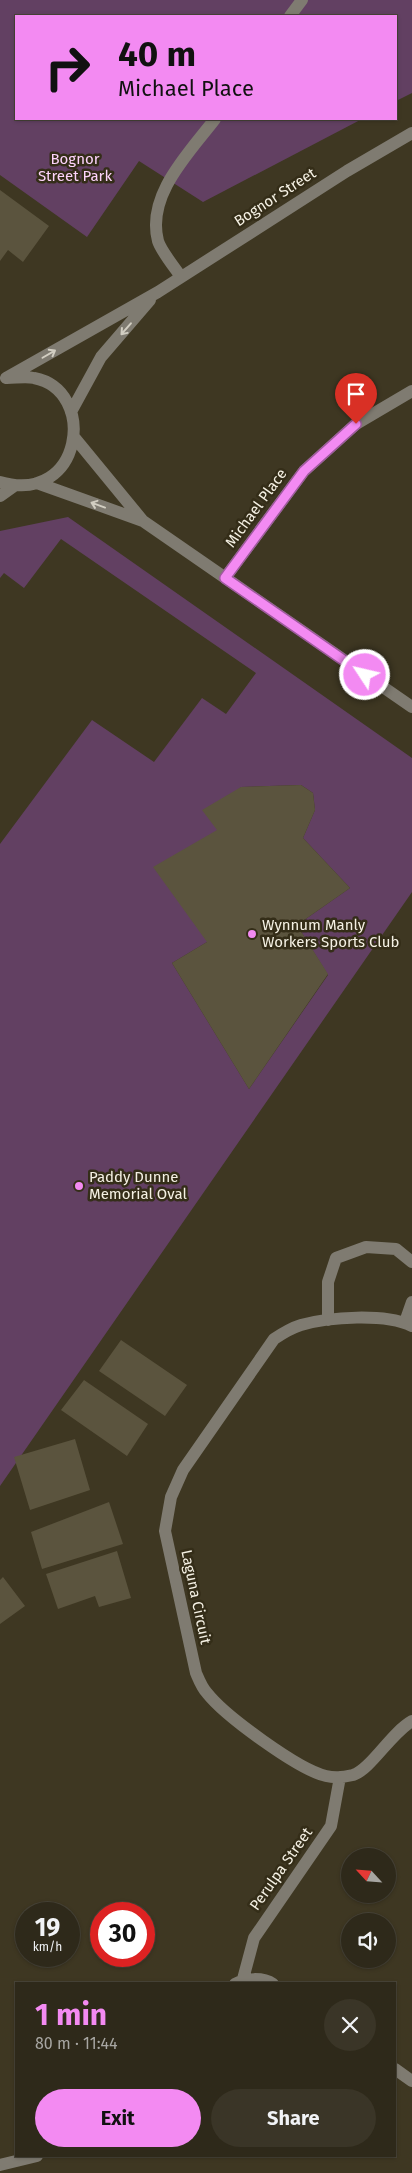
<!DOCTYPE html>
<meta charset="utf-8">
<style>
body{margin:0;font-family:"Fira Sans",sans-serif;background:#3a3527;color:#f1f3f6;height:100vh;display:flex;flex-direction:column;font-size:19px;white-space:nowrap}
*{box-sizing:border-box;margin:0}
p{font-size:16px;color:#a7a6a2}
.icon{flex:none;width:28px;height:28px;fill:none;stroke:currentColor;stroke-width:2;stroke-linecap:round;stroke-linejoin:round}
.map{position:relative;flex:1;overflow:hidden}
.side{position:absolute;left:15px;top:1982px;width:381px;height:175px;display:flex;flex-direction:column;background:#2e291a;border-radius:0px;box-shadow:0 1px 4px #0004,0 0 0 1px #494539}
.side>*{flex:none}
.top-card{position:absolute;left:15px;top:15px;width:382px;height:105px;border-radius:0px;box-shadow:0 1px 4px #0004,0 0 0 1px #494539;background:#f38af2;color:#111;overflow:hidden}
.needle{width:32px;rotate:296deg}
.tools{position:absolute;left:341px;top:1848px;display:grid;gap:10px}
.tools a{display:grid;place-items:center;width:55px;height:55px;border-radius:50%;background:#2e291a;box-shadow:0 1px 4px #0004,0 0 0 1px #494539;font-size:25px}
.speed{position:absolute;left:15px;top:1902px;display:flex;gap:10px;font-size:25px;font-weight:700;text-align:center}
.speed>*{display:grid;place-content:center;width:65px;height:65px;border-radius:50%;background:#2e291a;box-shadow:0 1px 4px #0004,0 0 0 1px #494539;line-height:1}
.speed small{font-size:12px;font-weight:400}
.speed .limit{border:8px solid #d22;background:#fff;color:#111}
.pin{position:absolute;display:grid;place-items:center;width:42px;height:42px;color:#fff;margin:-51px -21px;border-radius:50% 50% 50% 0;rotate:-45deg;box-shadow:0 0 5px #0007}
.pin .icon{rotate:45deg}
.me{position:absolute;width:55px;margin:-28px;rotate:305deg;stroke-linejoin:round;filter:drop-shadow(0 0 4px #0008)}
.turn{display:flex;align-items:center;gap:18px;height:105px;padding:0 20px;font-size:22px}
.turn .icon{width:65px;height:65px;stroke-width:2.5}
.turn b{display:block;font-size:35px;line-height:42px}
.round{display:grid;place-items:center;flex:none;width:52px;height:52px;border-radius:26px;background:#3a3527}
.headline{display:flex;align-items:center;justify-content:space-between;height:85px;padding:0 20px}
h1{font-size:30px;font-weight:700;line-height:38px;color:#f38af2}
.primary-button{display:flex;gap:10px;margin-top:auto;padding:10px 20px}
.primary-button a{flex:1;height:58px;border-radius:30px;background:#f38af2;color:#111;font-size:20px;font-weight:700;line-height:58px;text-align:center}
.primary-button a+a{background:#3a3527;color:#f1f3f6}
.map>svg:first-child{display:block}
.green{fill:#624062;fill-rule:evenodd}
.building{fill:#5b543e}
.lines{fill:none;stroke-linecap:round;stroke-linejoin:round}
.minor{stroke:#7f7b71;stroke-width:12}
.oneway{stroke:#d2cec2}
.route-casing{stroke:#9e5a9d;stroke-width:12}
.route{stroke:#f38af2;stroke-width:9}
.poi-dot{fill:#f38af2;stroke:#342d18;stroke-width:2}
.labels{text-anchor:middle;stroke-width:5;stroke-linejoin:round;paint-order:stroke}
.park-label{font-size:15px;fill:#fed4fc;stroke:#342d18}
.street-label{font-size:15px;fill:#f5f1e4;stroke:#342d18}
.poi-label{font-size:15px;fill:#f5f1e4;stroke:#342d18;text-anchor:start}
</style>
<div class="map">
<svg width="412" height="2173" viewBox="0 0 412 2173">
<rect width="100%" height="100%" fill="#3e3722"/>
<path class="green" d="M 0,0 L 412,0 L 412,93 L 396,101 L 396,16 L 16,16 L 16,119 L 362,119 L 203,202 L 139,161 L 87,237 L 0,175 Z
M 68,517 L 412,758 L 412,892 L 0,1486 L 0,844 L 92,720 L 154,762 L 202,698 L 226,714 L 256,673 L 61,539 L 24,588 L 4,573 L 0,578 L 0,531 ZM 301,785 L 313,793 L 315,810 L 303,838 L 350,888 L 297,925 L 328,975 L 249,1089 L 172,963 L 207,942 L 217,830 L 241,787 Z"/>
<path class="building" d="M 0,190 L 49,226 L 23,262 L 8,250 L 0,261 Z
M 301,785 L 313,793 L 315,810 L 303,838 L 350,888 L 297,925 L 328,974 L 249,1089 L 172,963 L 207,942 L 153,867 L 217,830 L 202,810 L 241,787 Z
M 121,1340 L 187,1385 L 165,1416 L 99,1371 Z
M 84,1380 L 148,1424 L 127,1456 L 61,1410 Z
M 75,1439 L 90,1490 L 30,1510 L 14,1457 Z
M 109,1502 L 123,1544 L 42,1569 L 31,1532 Z
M 117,1551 L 131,1598 L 99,1607 L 95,1596 L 58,1609 L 46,1574 Z
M 3,1577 L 25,1606 L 0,1624 L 0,1580 Z"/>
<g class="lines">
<path class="minor" d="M 290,16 L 302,0
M 181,277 C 175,268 161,251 158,241 C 146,195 189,153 215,119
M 6,378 L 158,292 L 347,171 L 412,133
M 71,412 L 101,357 L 150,300
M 74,437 L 143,521
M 0,482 C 83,506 98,390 34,378 C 26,376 16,378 7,378
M 37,483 L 143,521 L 412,707
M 0,496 L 14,486
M 225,578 L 304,471 L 356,424 L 412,391
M 328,1320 L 328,1282 L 336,1258 L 366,1247 L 396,1249 L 412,1262
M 405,1322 L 412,1302
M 412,1326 C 385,1313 329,1317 301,1325 C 291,1328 283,1333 274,1339 L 183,1470 L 171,1497 L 165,1531 L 196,1673 C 199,1680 202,1688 207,1693 C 225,1716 299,1770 326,1776 C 334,1778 345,1777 353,1775 C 371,1769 391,1733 412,1721
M 243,1979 L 254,1938 L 331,1826 L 340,1777
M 235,1984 C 245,1978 263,1977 273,1984
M 395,2069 L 412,2081
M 0,2165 L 37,2156"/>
</g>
<defs><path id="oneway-shaft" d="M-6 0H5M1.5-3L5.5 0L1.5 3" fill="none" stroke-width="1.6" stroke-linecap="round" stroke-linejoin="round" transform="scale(1.25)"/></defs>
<g class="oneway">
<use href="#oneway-shaft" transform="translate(126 329) rotate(131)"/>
<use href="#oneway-shaft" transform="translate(49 354) rotate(-30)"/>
<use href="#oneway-shaft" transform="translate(98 505) rotate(-160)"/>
</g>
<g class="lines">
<g class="route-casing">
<path id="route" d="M 356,424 L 304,471 L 225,578 L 365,675"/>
</g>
<use href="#route" class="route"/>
</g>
<g class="poi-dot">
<circle cx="252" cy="934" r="5"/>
<circle cx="79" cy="1186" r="5"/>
</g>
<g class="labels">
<g class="park-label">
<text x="75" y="164">Bognor<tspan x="75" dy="17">Street Park</tspan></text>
</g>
<g class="street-label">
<text transform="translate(275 197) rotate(-33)" y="5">Bognor Street</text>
<text transform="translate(256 508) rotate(-54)" y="5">Michael Place</text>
<text transform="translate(196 1597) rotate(78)" y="5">Laguna Circuit</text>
<text transform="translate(281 1869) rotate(-55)" y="5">Perulpa Street</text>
</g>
<g class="poi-label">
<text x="262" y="930">Wynnum Manly<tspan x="262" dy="17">Workers Sports Club</tspan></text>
<text x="89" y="1182">Paddy Dunne<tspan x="89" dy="17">Memorial Oval</tspan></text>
</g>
</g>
</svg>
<div class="tools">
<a><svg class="needle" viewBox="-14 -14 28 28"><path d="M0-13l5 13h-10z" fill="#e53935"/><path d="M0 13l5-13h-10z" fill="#a7a6a2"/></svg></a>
<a><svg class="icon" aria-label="sound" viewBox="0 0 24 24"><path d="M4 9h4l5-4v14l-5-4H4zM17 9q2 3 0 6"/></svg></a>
</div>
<div class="speed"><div>19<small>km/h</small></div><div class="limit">30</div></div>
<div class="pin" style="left:356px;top:424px;background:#d93025"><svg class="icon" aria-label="arrive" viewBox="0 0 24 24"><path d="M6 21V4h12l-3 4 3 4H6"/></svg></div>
<svg class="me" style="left:365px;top:675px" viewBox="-20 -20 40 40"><circle r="17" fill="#f38af2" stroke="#fff" stroke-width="3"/><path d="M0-11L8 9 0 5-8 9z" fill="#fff"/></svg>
<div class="top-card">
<div class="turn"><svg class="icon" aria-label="right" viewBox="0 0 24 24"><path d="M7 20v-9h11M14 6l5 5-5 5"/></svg><div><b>40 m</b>Michael Place</div></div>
</div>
<section class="side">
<div class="headline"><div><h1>1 min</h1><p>80 m · 11:44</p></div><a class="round"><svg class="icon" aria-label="close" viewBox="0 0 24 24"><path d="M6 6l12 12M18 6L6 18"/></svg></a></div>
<div class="primary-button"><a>Exit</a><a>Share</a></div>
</section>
</div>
